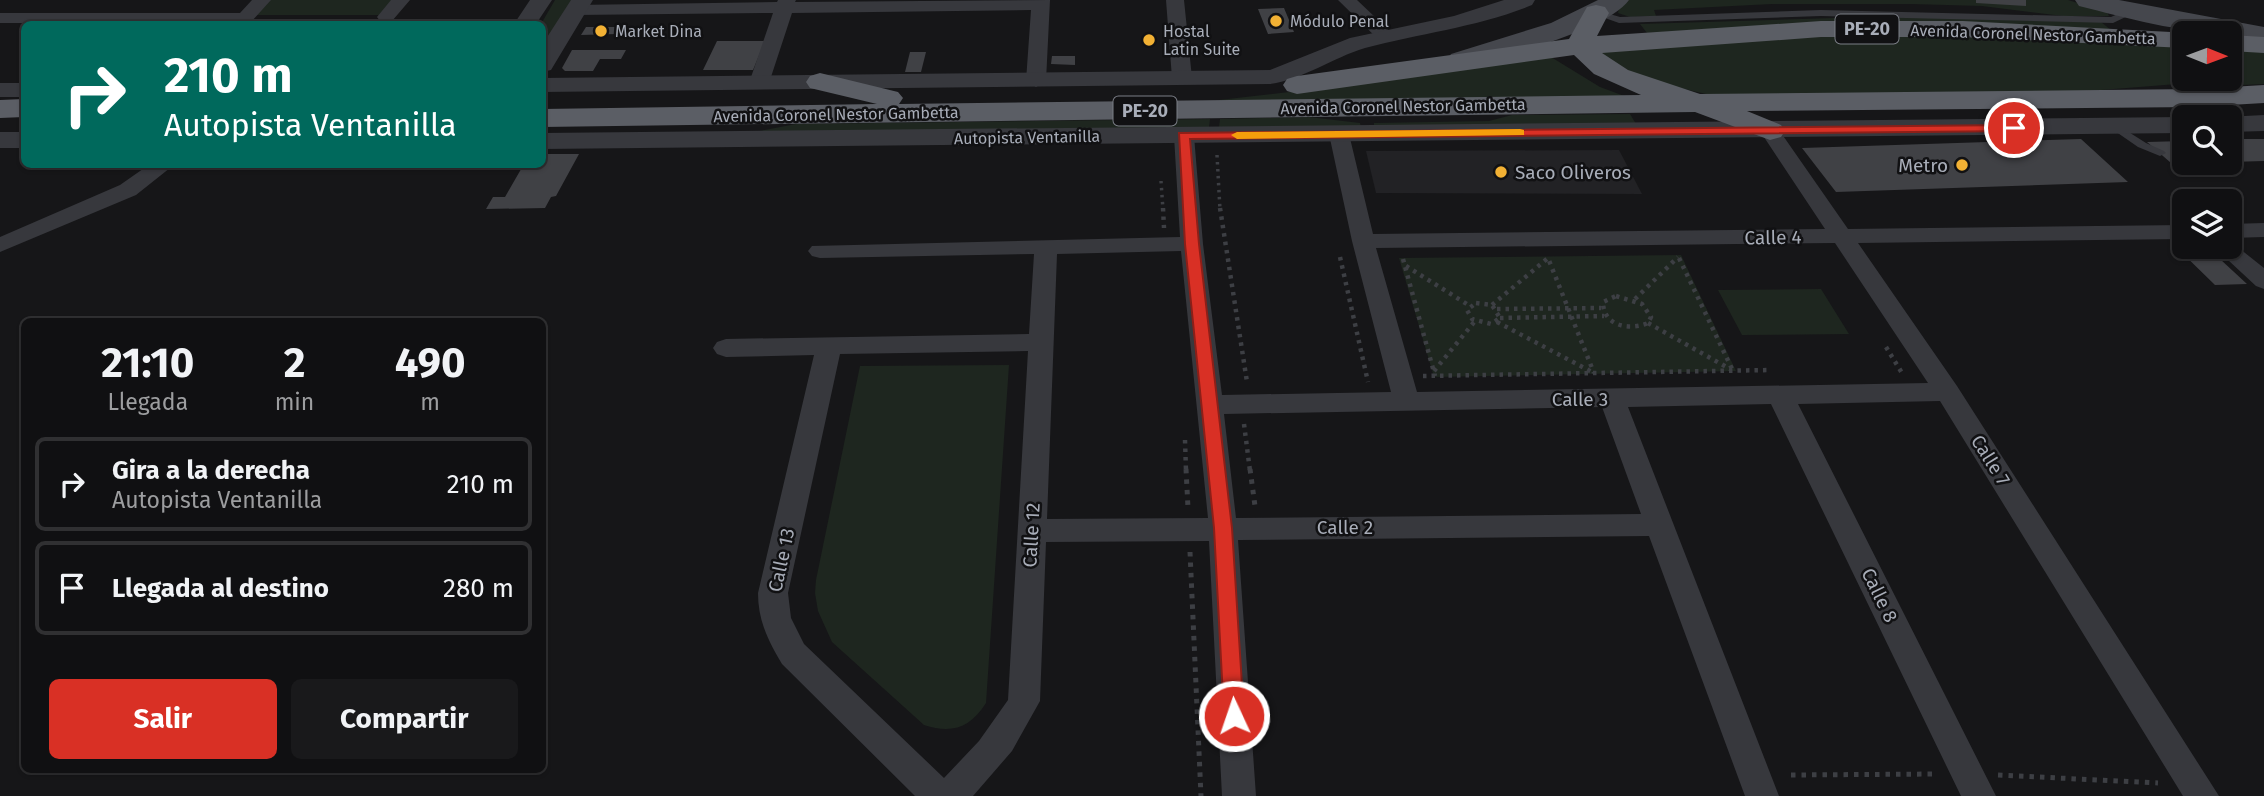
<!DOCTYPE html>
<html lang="es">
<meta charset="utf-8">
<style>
body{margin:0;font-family:"Fira Sans",sans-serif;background:#19191b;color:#f1f3f6;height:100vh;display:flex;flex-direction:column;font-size:26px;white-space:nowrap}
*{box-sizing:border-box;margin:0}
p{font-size:23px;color:#9c9d9f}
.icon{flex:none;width:38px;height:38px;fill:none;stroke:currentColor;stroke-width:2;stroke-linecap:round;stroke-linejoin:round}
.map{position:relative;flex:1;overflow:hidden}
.side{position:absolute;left:21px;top:318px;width:525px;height:455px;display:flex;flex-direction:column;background:#101012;border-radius:10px;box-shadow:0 2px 5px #0004,0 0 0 2px #303032}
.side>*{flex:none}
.hud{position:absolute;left:21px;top:21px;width:525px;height:147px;border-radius:10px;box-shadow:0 2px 5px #0004,0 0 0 2px #303032;background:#00695c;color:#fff;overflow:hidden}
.needle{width:46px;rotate:91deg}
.controls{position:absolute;left:2172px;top:21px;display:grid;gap:14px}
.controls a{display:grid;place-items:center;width:70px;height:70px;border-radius:10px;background:#101012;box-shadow:0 2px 5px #0004,0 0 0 2px #303032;font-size:35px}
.pin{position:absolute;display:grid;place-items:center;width:60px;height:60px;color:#fff;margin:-30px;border:4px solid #fff;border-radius:50%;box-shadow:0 2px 7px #0007}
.me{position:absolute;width:77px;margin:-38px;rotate:357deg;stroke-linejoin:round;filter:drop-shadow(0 0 5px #0008)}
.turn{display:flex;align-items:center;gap:24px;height:147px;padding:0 28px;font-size:32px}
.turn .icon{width:91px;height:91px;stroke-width:2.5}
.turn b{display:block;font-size:49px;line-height:60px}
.eta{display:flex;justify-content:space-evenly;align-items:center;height:119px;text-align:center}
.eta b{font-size:42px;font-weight:700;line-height:49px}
.cta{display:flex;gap:14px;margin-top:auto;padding:14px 28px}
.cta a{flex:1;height:80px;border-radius:10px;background:#d93025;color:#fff;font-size:28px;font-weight:700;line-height:80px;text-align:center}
.cta a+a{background:#19191b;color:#f1f3f6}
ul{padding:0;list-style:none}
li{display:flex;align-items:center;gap:21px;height:94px;margin:0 14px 10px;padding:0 14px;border:4px solid #303032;border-radius:10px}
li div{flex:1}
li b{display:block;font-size:26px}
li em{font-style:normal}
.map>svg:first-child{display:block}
.built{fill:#222225}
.green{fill:#1e261f}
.building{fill:#404145}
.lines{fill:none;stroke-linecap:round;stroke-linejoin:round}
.path-far2{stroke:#3d3f44;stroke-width:3.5;stroke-dasharray:2.5 4.5;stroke-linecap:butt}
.path-far1{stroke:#3d3f44;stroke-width:4.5;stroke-dasharray:3.5 5;stroke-linecap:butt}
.path{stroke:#3d3f44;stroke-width:5;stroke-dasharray:4.5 6;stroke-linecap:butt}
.service{fill:#37383d;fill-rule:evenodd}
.minor{fill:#37383d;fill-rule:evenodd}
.tertiary{fill:#37383d;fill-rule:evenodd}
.secondary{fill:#45474d;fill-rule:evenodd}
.trunk{fill:#5b5e65;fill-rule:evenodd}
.route{fill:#d93025;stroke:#8d1f18;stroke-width:2}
.slow{fill:#f59e0b}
.poi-dot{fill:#f2b134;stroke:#111113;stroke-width:2.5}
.labels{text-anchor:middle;stroke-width:5;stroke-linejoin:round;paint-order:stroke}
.far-poi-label{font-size:16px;fill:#a8adb8;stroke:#111113;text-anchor:start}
.far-street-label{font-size:16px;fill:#a8adb8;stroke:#111113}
.shield{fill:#111113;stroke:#7b7e86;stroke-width:2}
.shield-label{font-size:18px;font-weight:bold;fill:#a8adb8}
.poi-label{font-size:19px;fill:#a8adb8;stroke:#111113;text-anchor:end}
.street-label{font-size:19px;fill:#a8adb8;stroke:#111113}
</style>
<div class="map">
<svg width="2264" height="796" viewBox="0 0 2264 796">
<rect width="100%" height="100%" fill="#161618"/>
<path class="built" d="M 1619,150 L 1642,194 L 1376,193 L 1366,151 Z"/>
<path class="green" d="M 269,0 L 395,0 L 383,15 L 254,15 Z
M 555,0 L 572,0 L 543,49 L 541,24 Z
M 1625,0 L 2068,0 L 2107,12 L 2109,16 L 2063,16 L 1982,6 L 1911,4 L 1772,4 L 1654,10 L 1656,16 L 1630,17 L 1618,13 L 1620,4 Z
M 1898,16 L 2101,22 L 2111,30 L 1780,25 L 1647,33 L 1640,24 Z
M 1889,34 L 2168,44 L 2184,49 L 2184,79 L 2195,79 L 2177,84 L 2089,91 L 1715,96 L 1649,81 L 1600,57 L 1601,51 L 1676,42 Z
M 2231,49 L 2264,51 L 2264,84 L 2242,85 L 2241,73 Z
M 1551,57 L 1600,87 L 1627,97 L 1221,104 L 1219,100 L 1315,89 Z
M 1630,114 L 1636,124 L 1374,127 L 1374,123 L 1489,121 L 1512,115 Z
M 1309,117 L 1360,123 L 1361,127 L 1219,128 L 1220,119 Z
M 1210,119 L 1209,128 L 744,134 L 796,124 Z
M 1681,255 L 1736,371 L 1434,377 L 1399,258 Z
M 1821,289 L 1849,334 L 1742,335 L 1718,290 Z
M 1009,365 L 986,703 C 970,728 952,734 924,725 L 832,642 L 818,611 L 815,593 L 816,580 L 860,366 Z"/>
<path class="building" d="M 1976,0 L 2026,0 L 2026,6 L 1976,3 Z
M 1284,8 L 1294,32 L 1268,34 L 1258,9 Z
M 586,27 L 621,27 L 617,34 L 581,35 Z
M 717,41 L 765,41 L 753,70 L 703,70 Z
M 572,50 L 626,50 L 621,59 L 600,59 L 593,71 L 565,71 L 562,68 Z
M 910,52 L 926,52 L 921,72 L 905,72 Z
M 1052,56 L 1075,56 L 1075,65 L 1051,64 Z
M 2081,139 L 2128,182 L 1836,192 L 1802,148 Z
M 2230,139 L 2264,139 L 2264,161 L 2230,162 Z
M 2184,141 L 2184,163 L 2171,163 L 2147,142 Z
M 542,154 L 579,154 L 556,196 L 551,197 L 545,208 L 486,209 L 493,197 L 505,197 L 524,164 L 542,164 Z
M 2172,243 L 2184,243 L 2184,247 L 2207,247 L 2247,284 L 2215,285 Z"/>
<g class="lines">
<path class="path-far2" d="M 1217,155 L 1220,210
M 1161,181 L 1163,210"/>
<path class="path-far1" d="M 1163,208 L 1164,228
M 1220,208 L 1247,382
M 1340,257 L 1368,382
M 1679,258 L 1733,371
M 1403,259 L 1435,376
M 1406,266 L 1470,306
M 1616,296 L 1642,304 L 1651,317 L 1648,323 C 1629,331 1603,326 1603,302 Z
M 1635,299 L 1678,257
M 1476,303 L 1492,305 L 1500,318 L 1491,324 L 1472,319 L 1467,310 Z
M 1492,305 L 1548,258 L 1594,373
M 1497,309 L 1601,308
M 1500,318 L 1604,316
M 1497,322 L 1592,372
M 1648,323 L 1730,369
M 1886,347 L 1902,373
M 1434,371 L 1475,321
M 1423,376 L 1771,370
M 1244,424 L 1250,471
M 1185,440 L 1186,471"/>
<path class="path" d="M 1186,469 L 1188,508
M 1250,469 L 1255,506
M 1190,552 L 1201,796
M 1791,775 L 1936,774
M 1998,775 L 2158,783"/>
<path class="service" d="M 2131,8 L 2136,11 L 2134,13 L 2113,23 L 1821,16 L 1619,23 L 1591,13 L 1596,10 L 1620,17 L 1821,10 L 2111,17 Z
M 2116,124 L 2146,143 L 2164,151 L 2166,153 L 2160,156 L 2138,147 L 2112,129 L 2112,125 Z"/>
<path class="minor" d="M 252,0 L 271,0 L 251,22 L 245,23 L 0,23 L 0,13 L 240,13 Z
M 391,0 L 410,0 L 392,21 L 380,21 L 377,17 Z
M 778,0 L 796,0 L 795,2 L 1050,0 L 1046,81 L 1036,87 L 1026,81 L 1031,10 L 792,13 L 769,83 L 759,89 L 749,83 L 773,13 L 575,15 L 566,10 L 575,5 L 777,2 Z
M 1166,0 L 1184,0 L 1192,78 L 1182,84 L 1172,78 Z
M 1338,0 L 1357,0 L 1396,37 L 1394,41 L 1380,41 Z
M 1770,125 L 1777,127 L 1848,229 L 2184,225 L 2184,239 L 1858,243 L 1957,386 L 2219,796 L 2183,796 L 1940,401 L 1798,404 L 1996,796 L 1961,796 L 1771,404 L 1628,407 L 1779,796 L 1745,796 L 1649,536 L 1238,540 L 1256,796 L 1222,796 L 1209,541 L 1046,542 L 1040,701 L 1012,751 L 973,796 L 915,796 L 782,664 C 768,641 758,620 758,593 L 814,355 L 726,357 L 717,354 L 713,348 L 717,342 L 726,339 L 1029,334 L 1034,254 L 820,258 L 812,256 L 808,251 L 812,246 L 1180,237 L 1174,136 L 1177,132 L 1191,132 L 1194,136 L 1203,244 L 1222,395 L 1391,392 L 1352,241 L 1329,134 L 1332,130 L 1346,130 L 1349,134 L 1373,234 L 1825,229 L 1760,131 L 1763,127 ZM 1835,243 L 1928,383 L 1417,392 L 1376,248 ZM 1181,251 L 1208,518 L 1047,519 L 1057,254 ZM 1028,351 L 1008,700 L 979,741 L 944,778 L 804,644 L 791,618 L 788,593 L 840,354 ZM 1602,407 L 1641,514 L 1236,518 L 1224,414 Z
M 150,164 L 175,164 L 136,195 L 0,252 L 0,237 L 120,185 Z
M 2264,223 L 2264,237 L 2230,238 L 2230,224 Z
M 2230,241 L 2264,268 L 2264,289 L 2256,286 L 2214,247 L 2230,247 Z"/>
<path class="tertiary" d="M 530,0 L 552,0 L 536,24 L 514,24 Z
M 571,0 L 593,0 L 551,70 L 542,72 L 542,45 Z
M 1504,0 L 1535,0 L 1532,5 C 1478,27 1421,33 1365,48 C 1332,58 1304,79 1270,84 L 542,92 L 542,78 L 1270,70 L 1350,38 L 1454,16 Z
M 0,83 L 24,83 L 24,97 L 0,97 Z
M 2264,115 L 2264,131 L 2230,132 L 2230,117 L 2226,117 Z
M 2184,117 L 2184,133 L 542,149 L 542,133 Z
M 0,132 L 24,132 L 24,148 L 0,148 Z"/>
<path class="secondary" d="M 1598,0 L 1629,0 C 1608,30 1498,59 1461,68 L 1451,66 L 1447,60 L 1451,54 L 1551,23 Z
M 2075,0 L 2119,0 L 2264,27 L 2264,43 L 2230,37 L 2230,33 C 2179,33 2127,18 2079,6 Z"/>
<path class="trunk" d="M 1596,5 L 1605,7 L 1609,13 L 1597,36 L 1821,21 L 1963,21 L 2190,33 L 2184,33 L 2184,48 L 1963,37 L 1821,37 L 1602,53 L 1628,70 L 1700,94 L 2196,89 L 2264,85 L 2264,103 L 2196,107 L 1747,111 L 1781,125 L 1785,131 L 1781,137 L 1770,140 L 1695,112 L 542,127 L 542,109 L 877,104 L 810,88 L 806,82 L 810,76 L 820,73 L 898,92 L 903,98 L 899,104 L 1641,95 L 1594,74 L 1574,55 L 1297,94 L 1287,91 L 1283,85 L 1287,79 L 1297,76 L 1569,39 L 1587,7 Z
M 2230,35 L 2264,37 L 2264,53 L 2230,51 Z
M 24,99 L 24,117 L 0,118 L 0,100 Z"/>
</g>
<path class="route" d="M 2014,125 L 2019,126 L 2019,131 L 1190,139 L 1199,244 L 1232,528 L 1244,716 L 1242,722 L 1234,724 L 1227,722 L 1224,716 L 1214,528 L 1185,244 L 1179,133 Z"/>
<path class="slow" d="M 1520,129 L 1524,130 L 1524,135 L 1237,139 L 1231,135 L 1237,132 Z"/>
<g class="poi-dot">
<circle cx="1276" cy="21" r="7"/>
<circle cx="601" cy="31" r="7"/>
<circle cx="1149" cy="40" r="7"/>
<circle cx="1962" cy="165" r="7"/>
<circle cx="1501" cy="172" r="7"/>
</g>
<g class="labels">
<g class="far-poi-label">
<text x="1290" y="27">Módulo Penal</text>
<text x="615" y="37">Market Dina</text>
<text x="1163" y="37">Hostal<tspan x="1163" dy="18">Latin Suite</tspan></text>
</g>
<g class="far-street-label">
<text transform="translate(2033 34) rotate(2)" y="6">Avenida Coronel Nestor Gambetta</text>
<text transform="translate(1403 106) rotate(-1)" y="6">Avenida Coronel Nestor Gambetta</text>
<text transform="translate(836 114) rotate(-1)" y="6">Avenida Coronel Nestor Gambetta</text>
<text transform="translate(1027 137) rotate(-1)" y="6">Autopista Ventanilla</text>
</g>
<g class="shield">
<rect x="1835.5" y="14.5" width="63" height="29" rx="5"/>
<rect x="1113.5" y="96.5" width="63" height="29" rx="5"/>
</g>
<g class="shield-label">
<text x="1867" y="35">PE-20</text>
<text x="1145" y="117">PE-20</text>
</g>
<g class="poi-label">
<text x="1948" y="172">Metro</text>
<text x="1515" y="179" text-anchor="start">Saco Oliveros</text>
</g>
<g class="street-label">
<text transform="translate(1773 237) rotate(-1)" y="7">Calle 4</text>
<text x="1580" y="406">Calle 3</text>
<text transform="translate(1991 460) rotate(58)" y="7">Calle 7</text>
<text x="1345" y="534">Calle 2</text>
<text transform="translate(1031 535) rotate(-87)" y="7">Calle 12</text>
<text transform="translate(781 560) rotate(-78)" y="7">Calle 13</text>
<text transform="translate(1880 595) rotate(64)" y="7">Calle 8</text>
</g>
</g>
</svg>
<div class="controls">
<a><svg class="needle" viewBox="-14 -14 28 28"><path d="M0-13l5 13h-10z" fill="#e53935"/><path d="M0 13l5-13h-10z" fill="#9c9d9f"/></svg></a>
<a><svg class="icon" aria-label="search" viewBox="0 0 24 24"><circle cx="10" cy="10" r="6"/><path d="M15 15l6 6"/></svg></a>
<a><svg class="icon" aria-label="layers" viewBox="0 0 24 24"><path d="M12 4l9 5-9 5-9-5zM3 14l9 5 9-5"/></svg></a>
</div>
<div class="pin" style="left:2014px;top:128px;background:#d93025"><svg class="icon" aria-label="arrive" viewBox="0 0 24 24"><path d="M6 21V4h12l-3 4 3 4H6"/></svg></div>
<svg class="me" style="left:1234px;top:716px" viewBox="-20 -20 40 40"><circle r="17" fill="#d93025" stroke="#fff" stroke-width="3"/><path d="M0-11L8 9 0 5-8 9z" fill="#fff"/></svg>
<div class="hud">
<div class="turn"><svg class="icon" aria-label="right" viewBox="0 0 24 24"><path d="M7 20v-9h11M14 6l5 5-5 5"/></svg><div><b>210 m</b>Autopista Ventanilla</div></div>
</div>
<section class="side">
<div class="eta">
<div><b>21:10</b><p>Llegada</p></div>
<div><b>2</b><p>min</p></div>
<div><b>490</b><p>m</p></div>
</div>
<ul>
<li><svg class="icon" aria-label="right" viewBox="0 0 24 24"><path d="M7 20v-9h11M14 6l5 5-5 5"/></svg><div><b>Gira a la derecha</b><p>Autopista Ventanilla</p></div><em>210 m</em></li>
<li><svg class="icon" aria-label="arrive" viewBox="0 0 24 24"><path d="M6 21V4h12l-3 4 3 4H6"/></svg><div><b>Llegada al destino</b></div><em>280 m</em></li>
</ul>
<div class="cta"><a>Salir</a><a>Compartir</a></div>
</section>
</div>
